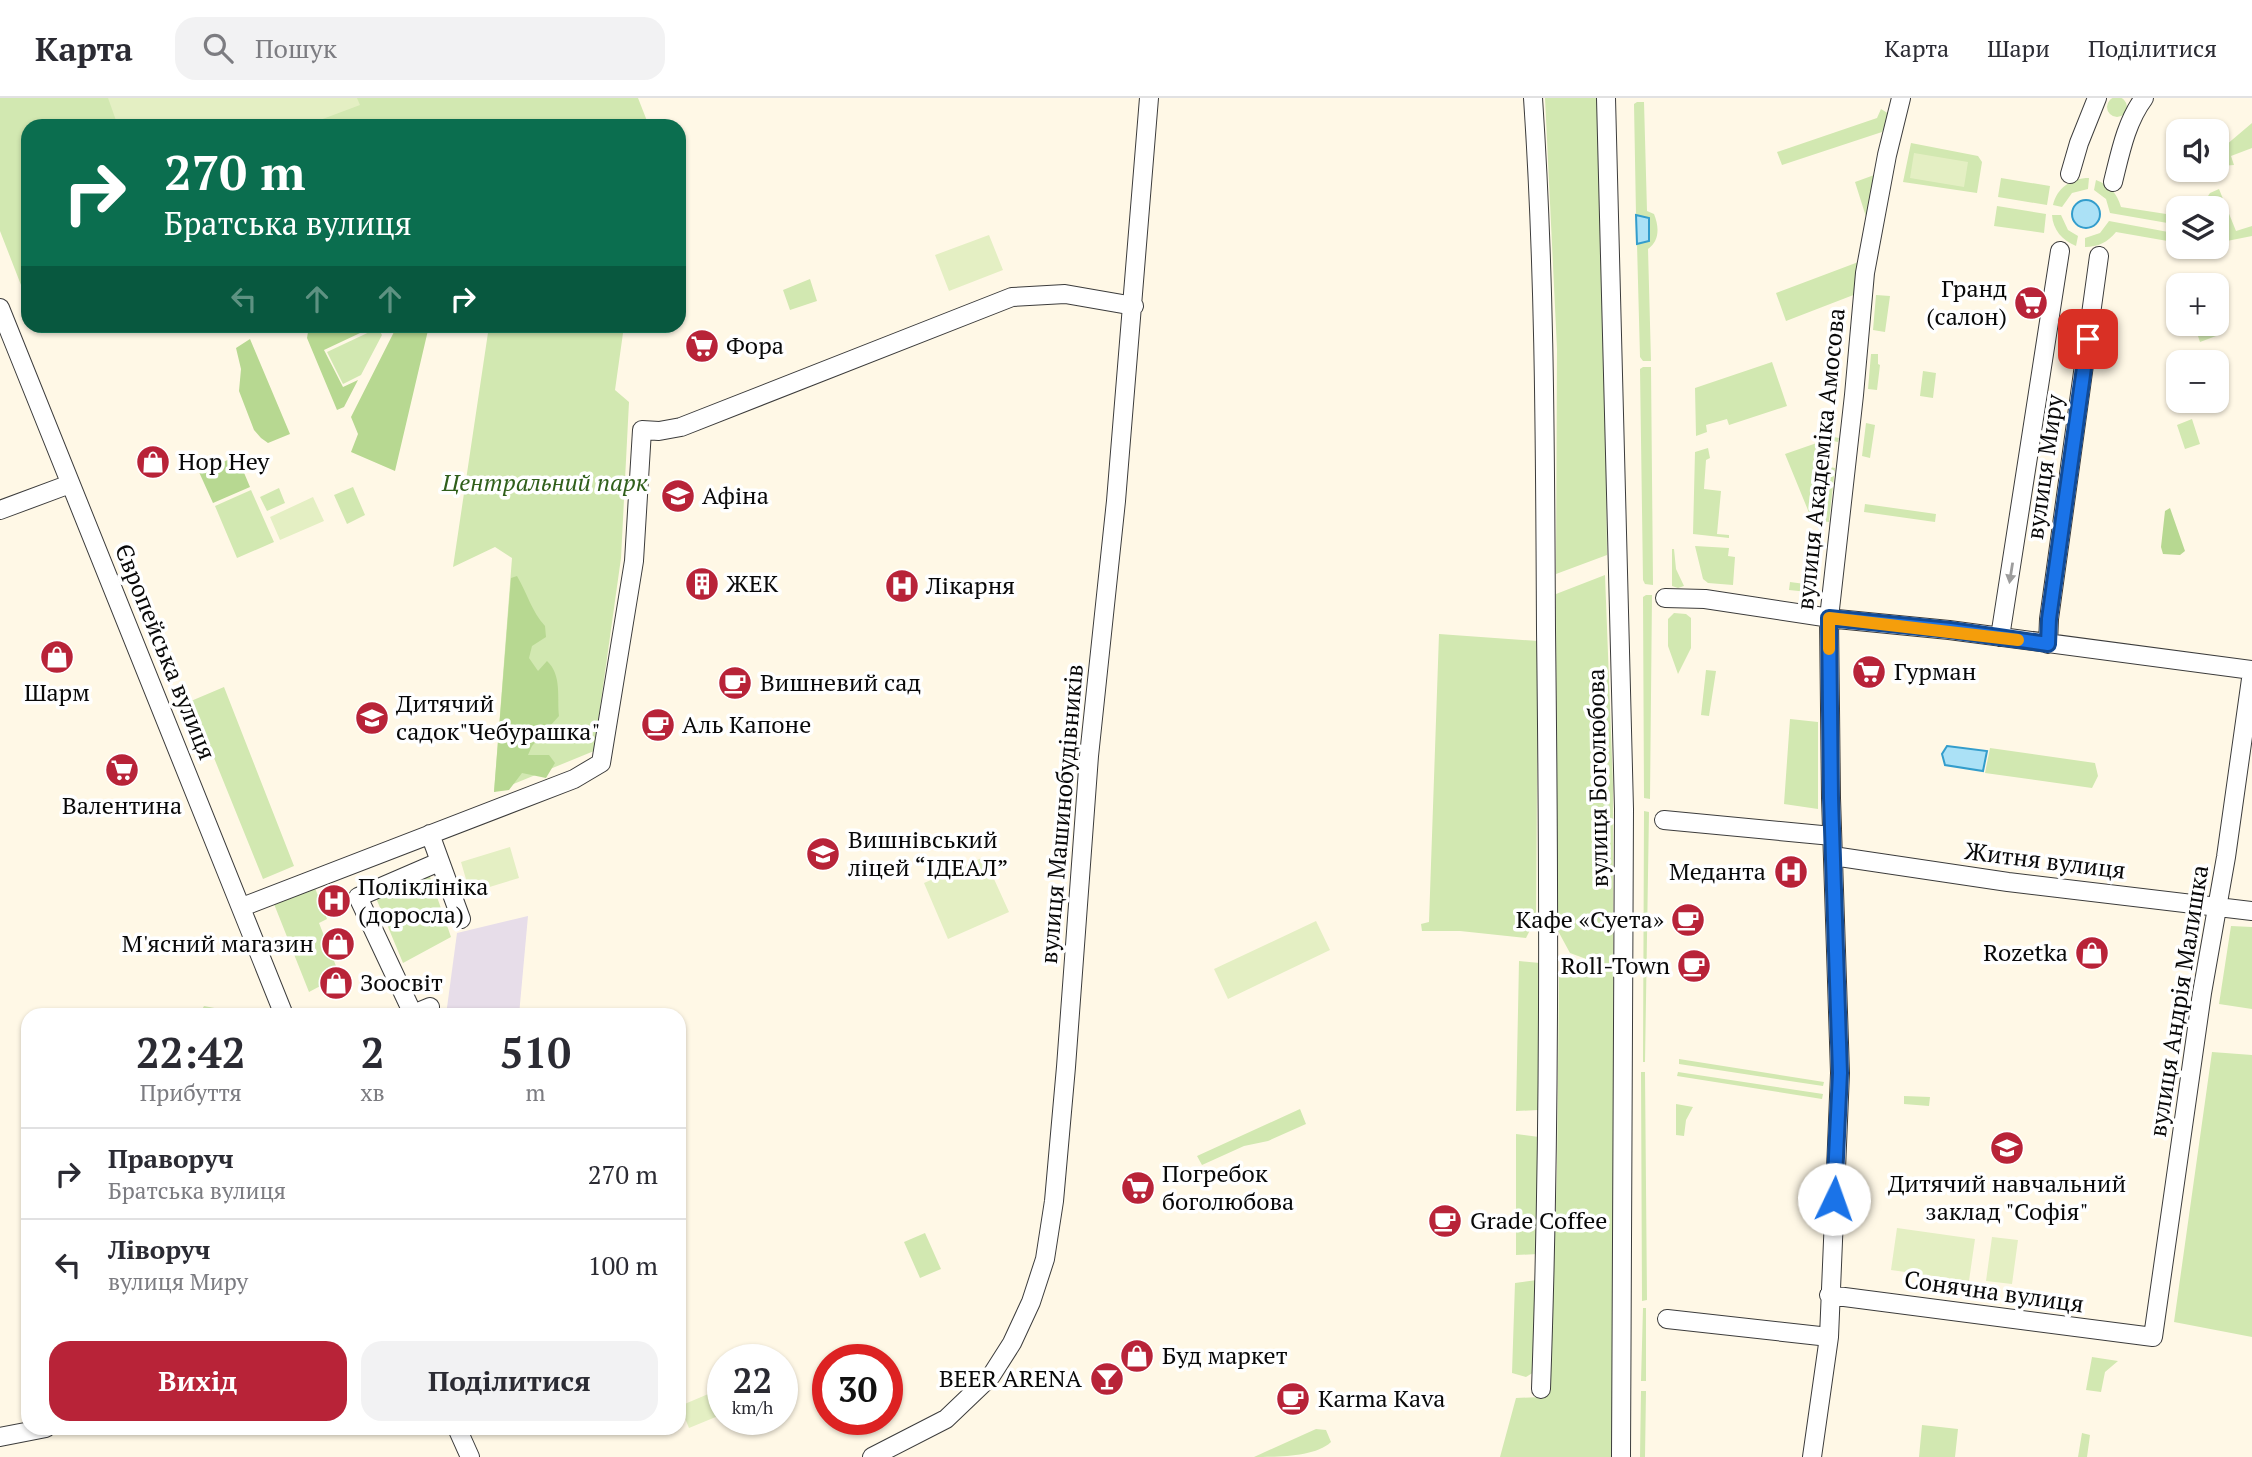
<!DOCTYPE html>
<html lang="uk">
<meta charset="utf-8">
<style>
body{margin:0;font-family:"PT Serif",serif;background:#f2f2f3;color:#2b2b33;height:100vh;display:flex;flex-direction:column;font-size:26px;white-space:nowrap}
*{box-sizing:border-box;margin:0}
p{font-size:23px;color:#7c7c81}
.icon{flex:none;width:38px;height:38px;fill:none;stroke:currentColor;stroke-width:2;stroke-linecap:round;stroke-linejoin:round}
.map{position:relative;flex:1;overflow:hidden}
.panel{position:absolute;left:21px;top:910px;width:665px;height:427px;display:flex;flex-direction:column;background:#fff;border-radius:21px;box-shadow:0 2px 5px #0004}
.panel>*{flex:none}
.banner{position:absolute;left:21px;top:21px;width:665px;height:214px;border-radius:21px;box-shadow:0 2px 5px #0004;background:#0b6e4f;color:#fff;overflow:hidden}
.fabs{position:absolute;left:2166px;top:21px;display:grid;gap:14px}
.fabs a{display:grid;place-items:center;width:63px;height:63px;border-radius:14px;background:#fff;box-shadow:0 2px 5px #0004;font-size:35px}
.speed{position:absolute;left:707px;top:1246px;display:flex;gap:14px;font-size:35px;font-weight:700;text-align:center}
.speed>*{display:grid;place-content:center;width:91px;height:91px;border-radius:50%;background:#fff;box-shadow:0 2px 5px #0004;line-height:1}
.speed small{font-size:18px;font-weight:400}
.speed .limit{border:10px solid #d22;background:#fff;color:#111}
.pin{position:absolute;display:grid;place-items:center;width:60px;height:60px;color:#fff;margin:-30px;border-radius:14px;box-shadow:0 4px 10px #0006}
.me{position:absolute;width:77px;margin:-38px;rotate:3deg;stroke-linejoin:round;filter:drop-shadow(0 0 5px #0008)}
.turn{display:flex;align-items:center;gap:24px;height:147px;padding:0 28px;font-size:32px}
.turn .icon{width:91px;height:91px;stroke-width:2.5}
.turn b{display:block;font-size:49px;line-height:60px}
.lanes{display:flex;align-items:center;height:66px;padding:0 28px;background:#0003;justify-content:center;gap:35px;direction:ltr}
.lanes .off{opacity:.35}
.eta{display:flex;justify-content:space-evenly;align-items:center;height:119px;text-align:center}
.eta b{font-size:42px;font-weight:600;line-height:49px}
.cta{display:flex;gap:14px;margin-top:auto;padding:14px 28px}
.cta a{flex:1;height:80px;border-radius:21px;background:#b82338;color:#fff;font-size:28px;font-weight:600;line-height:80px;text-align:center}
.cta a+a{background:#f2f2f3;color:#2b2b33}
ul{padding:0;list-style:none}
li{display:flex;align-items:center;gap:21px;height:91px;padding:0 28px;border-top:2px solid #e1e1e2}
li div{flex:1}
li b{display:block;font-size:26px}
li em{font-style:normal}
header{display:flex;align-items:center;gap:42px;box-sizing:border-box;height:98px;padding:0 35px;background:#fff;border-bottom:2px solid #e1e1e2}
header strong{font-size:33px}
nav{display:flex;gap:38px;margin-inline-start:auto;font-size:24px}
.search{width:490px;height:63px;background:#f2f2f3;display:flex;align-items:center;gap:18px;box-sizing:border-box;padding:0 24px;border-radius:21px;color:#7c7c81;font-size:26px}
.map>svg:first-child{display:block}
.industrial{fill:#e7dde9}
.green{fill:#d2e8b1}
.forest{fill:#b7d891}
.pitch{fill:#e4efc3}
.water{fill:#abe1f6;stroke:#339dcc;stroke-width:2}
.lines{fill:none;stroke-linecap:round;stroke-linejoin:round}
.minor-casing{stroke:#3c3c3c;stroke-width:20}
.minor{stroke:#fff;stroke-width:18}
.oneway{fill:#9d9d9d}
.route-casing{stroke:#114b97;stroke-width:18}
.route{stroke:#1a73e8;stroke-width:12}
.slow{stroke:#f59e0b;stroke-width:12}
.labels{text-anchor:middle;stroke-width:7;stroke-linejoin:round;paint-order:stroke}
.poi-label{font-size:24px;fill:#090909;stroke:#fff;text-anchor:start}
.street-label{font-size:24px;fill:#090909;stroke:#fff}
.park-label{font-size:24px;font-style:italic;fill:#305f1b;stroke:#fff}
</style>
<header>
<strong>Карта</strong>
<div class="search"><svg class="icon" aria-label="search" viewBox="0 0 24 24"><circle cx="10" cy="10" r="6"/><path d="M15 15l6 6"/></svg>Пошук</div>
<nav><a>Карта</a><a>Шари</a><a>Поділитися</a></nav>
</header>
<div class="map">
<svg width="2252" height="1359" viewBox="0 0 2252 1359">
<rect width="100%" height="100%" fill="#fff8e6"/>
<path class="industrial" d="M 528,818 L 519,917 L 446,917 L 457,835 Z"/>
<path class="green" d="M2107 9a10 10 0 1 1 20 0a10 10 0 1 1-20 0Z
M 0,0 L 638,0 L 649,28 L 28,28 L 28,205 L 0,133 Z
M 1545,0 L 1597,0 L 1605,270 L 1607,457 L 1556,476 L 1557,251 Z
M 1637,4 L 1644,4 L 1647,113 L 1654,116 C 1659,128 1660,143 1648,151 L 1651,263 L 1643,263 L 1640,259 L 1637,146 L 1649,142 L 1649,121 L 1636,117 L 1634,6 Z
M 1881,11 L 1889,16 L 1882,34 L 1782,67 L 1777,54 L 1877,20 Z
M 2252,25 L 2252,50 L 2231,58 L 2234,67 L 2220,68 L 2217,65 L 2219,53 Z
M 1911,45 L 1978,58 L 1982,64 L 1977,95 L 1903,84 Z
M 1877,76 L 1867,122 L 1855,84 Z
M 2001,80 L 2050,88 L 2047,107 L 1998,99 Z
M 2089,80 L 2088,91 L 2072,95 L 2062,109 L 2053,107 C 2057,90 2071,80 2089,80 Z
M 2096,82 C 2109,87 2117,95 2121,109 L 2179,118 L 2179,127 L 2110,115 L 2106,101 L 2094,92 Z
M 2219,91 L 2236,133 L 2252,128 L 2252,138 L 2227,143 L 2217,142 L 2217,110 L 2200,110 L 2210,95 Z
M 1997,108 L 2046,116 L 2044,135 L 1994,128 Z
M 2052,117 L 2061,117 L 2068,132 L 2078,138 L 2076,148 C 2062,142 2053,132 2052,117 Z
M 2109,123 L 2179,136 L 2179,145 L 2116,134 C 2108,144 2098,149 2085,149 L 2085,140 L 2100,135 Z
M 1861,163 L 1856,196 L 1786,223 L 1776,195 Z
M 810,181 L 817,203 L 790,212 L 783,192 Z
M 1876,197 L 1890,198 L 1885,234 L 1873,232 Z
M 2194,226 L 2212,226 L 2216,238 L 2200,244 Z
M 489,228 L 624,228 L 615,292 L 629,304 L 621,460 L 594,653 L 494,694 L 512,460 L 495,449 L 453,469 Z
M 378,230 L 382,237 L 361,277 L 343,286 L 327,254 Z
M 1871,256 L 1878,256 L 1878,266 L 1880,267 L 1877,292 L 1868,291 Z
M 1772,264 L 1787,308 L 1729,327 L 1727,321 L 1706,327 L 1707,334 L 1696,338 L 1695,290 Z
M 1643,269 L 1651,269 L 1653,487 L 1645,486 L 1643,482 L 1640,271 Z
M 1923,273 L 1936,275 L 1933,300 L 1920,298 Z
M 2192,321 L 2200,346 L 2185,351 L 2177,327 Z
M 1866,325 L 1875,327 L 1870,360 L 1862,358 Z
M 1834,339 L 1839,340 L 1838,344 L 1833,343 L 1830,369 L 1835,370 L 1829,424 L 1812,422 L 1785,356 Z
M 1708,350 L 1710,360 L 1706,362 L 1704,391 L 1721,393 L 1717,436 L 1729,437 L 1729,440 L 1693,436 L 1695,354 Z
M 353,389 L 365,417 L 347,426 L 334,397 Z
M 279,390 L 285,405 L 267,413 L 260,399 Z
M 251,392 L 274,444 L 237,460 L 215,408 Z
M 1865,406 L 1936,416 L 1935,424 L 1864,414 Z
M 1695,448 L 1729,450 L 1728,458 L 1735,459 L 1733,487 L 1708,485 L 1703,481 Z
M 1672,451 L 1674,451 L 1676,471 L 1684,488 L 1678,490 L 1672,488 Z
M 1605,477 L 1613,687 L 1614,1338 L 1612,1359 L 1500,1359 L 1516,1300 L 1542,1299 L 1550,1292 L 1557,1069 L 1559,875 L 1580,877 L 1590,870 L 1589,862 L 1570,855 L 1557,831 L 1556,496 Z
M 1806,481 L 1819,483 L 1818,495 L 1789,492 L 1790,484 L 1805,486 Z
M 1646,497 L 1652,497 L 1650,701 L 1644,700 L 1643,499 Z
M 1674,515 L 1686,516 L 1691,520 L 1691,550 L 1678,576 L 1668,548 L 1668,521 Z
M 1439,536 L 1538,543 L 1536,820 L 1526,840 L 1460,833 L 1422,833 L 1421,826 L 1429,824 Z
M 1706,572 L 1716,573 L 1709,618 L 1701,617 Z
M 224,589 L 294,768 L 263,781 L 191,603 Z
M 1790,621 L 1818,624 L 1818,711 L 1784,706 Z
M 1990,650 L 2095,665 L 2098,678 L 2092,690 L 1985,675 Z
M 1644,713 L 1649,714 L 1645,964 L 1643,964 Z
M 429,776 L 451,839 L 403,865 L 376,800 Z
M 315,790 L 327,821 L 319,825 L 336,868 L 322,874 L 326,885 L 309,894 L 274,806 Z
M 2231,828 L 2252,829 L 2252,911 L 2219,906 Z
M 1519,863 L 1540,865 L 1538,1012 L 1516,1013 Z
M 204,908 L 230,913 L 232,917 L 199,917 Z
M 2212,954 L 2252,957 L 2252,1239 L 2174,1224 Z
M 1679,961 L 1824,984 L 1823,988 L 1679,966 Z
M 1641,974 L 1645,974 L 1647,1202 L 1642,1203 Z
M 1678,974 L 1823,996 L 1822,1001 L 1677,978 Z
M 1904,998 L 1930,999 L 1929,1008 L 1904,1006 Z
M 1676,1006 L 1693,1009 L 1686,1022 L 1684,1038 L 1676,1037 Z
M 1300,1011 L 1306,1026 L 1268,1043 L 1244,1048 L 1202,1067 L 1197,1058 Z
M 1516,1036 L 1539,1039 L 1538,1156 L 1516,1157 Z
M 925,1135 L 941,1171 L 920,1180 L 904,1144 Z
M 1537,1182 L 1534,1274 L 1526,1279 L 1512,1275 L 1515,1185 Z
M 1643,1210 L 1646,1210 L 1646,1283 L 1641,1283 Z
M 2092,1259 L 2118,1263 L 2105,1274 L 2101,1294 L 2086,1292 Z
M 1641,1293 L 1646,1293 L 1645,1359 L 1640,1359 Z
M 1922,1327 L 1958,1331 L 1955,1359 L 1919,1359 Z
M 1316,1331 L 1326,1332 L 1331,1344 C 1315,1359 1278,1359 1254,1359 Z
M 2082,1335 L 2090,1337 L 2087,1359 L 2078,1359 Z"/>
<path class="forest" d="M 309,228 L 375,228 L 324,252 L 343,289 L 358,282 L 344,309 L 337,312 L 307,240 Z
M 397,228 L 429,228 L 395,373 L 351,354 L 358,336 L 351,319 Z
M 250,241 L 290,336 L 268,345 L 261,340 L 254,332 L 239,293 L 241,271 L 236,250 Z
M 237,358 L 250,389 L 213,405 L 199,374 Z
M 2170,410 L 2185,453 L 2180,457 L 2163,456 L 2161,449 L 2165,413 Z
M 517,478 C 527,495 532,514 545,528 L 546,539 L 532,548 L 529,560 L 538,573 L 547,563 C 562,577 557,599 559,618 L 532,648 L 528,657 L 549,657 L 555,665 L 546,680 L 522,675 L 509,692 L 494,694 L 511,480 Z"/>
<path class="pitch" d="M 108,0 L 357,0 L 360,7 L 304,28 L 118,28 Z
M 1914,55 L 1968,64 L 1964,89 L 1910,80 Z
M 989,137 L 1003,172 L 949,193 L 935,157 Z
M 313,399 L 324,423 L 280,442 L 270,419 Z
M 510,749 L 519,780 L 470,795 L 461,764 Z
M 984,759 L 1009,814 L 948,841 L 924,785 Z
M 1316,823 L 1330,852 L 1228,901 L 1214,871 Z
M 1897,1130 L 1975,1141 L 1969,1183 L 1891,1172 Z
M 1992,1139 L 2018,1142 L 2012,1186 L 1986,1183 Z
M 720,1291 L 723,1298 L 723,1316 L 689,1330 L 680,1308 Z"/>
<path class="water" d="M2072 116a14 14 0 1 1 28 0a14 14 0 1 1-28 0Z
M 1636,117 L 1649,120 L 1649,143 L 1637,146 Z
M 1947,648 L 1987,653 L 1983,673 L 1945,667 L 1942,656 Z"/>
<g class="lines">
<g class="minor-casing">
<path id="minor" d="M 1533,0 C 1545,177 1545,355 1546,532 C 1549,785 1550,1038 1541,1291
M 1606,0 L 1624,711 L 1621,1359
M 2070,76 L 2079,45 L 2097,0
M 2113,84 C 2120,56 2126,24 2144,0
M 0,210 L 284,917
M 0,412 L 70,386
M 1665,500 L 1705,501 L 1837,521 L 1949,532 L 2252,572
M 2000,539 L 2060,153
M 2048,546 L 2049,521 L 2099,158
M 1664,722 L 1832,738
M 430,736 L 461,821
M 1833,758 L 2008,784 L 2252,813
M 242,809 L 574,681 L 601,665 L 634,463 L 642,332 L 659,333 L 681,329 L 1012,199 L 1065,196 L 1134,208
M 430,909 L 413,916 L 358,799 L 439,764
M 1829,1197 L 2153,1239 L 2202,895 L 2226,759 L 2252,574
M 1667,1221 L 1829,1239
M 457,1330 L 470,1359
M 0,1339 L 46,1330
M 872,1359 L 946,1321 L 991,1278 L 1012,1245 L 1031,1204 L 1045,1161 L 1054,1103 L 1066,969 L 1089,658 L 1116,403 L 1149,0
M 1812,1359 L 1829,1239 L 1840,975 L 1831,700 L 1829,520 L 1854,297 L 1865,175 L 1887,57 L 1901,0"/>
</g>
<use href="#minor" class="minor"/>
</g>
<defs><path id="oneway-solid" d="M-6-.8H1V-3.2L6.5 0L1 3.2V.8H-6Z" transform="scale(1.75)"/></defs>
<use class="oneway" href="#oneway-solid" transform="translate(2011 475) rotate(99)"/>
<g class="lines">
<g class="route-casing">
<path id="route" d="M 1834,1101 L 1840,975 L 1831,700 L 1829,520 L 1950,532 L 2048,546 L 2049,521 L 2088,241"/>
</g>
<use href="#route" class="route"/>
<path class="slow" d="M 1829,551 L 1829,520 L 2018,542"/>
</g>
<defs>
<g id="supermarket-disc" transform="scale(1.75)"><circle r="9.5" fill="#b82338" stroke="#fff"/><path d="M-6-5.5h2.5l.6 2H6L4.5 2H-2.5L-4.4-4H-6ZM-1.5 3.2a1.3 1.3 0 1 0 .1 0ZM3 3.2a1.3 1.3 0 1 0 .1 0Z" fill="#fff"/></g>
<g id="shop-disc" transform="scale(1.75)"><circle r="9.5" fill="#b82338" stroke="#fff"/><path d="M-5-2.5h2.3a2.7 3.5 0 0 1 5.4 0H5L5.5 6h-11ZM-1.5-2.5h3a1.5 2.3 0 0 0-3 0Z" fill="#fff"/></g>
<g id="school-disc" transform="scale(1.75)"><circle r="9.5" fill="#b82338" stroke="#fff"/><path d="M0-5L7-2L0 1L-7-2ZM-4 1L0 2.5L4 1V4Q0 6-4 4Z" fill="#fff"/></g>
<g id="building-disc" transform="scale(1.75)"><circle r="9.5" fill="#b82338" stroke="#fff"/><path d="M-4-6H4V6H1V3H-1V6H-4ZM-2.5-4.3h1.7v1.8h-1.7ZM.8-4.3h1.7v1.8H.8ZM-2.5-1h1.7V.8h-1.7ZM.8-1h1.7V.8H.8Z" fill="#fff"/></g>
<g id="hospital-disc" transform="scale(1.75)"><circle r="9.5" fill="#b82338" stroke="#fff"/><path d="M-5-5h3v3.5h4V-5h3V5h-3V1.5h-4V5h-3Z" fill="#fff"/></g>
<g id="cafe-disc" transform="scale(1.75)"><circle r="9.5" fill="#b82338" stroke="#fff"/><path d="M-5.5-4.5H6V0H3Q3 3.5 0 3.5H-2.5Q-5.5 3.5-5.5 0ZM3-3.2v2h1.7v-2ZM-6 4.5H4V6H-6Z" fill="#fff"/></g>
<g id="bar-disc" transform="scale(1.75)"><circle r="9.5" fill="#b82338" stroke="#fff"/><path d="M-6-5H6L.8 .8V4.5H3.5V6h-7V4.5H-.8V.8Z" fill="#fff"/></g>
</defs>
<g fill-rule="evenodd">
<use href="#supermarket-disc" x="2031" y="205"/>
<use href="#supermarket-disc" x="702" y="248"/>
<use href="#shop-disc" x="153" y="364"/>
<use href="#school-disc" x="678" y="398"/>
<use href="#building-disc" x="702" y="486"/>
<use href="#hospital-disc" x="902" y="488"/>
<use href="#shop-disc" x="57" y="559"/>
<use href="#supermarket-disc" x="1869" y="574"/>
<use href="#cafe-disc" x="735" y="585"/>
<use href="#school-disc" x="372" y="620"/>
<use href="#cafe-disc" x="658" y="627"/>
<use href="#supermarket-disc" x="122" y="672"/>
<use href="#school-disc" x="823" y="756"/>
<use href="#hospital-disc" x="1791" y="774"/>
<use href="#hospital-disc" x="334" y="803"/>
<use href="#cafe-disc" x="1688" y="822"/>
<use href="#shop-disc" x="338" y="846"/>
<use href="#shop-disc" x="2092" y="855"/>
<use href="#cafe-disc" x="1694" y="868"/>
<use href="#shop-disc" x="336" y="885"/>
<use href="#school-disc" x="2007" y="1050"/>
<use href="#supermarket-disc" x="1138" y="1090"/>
<use href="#cafe-disc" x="1445" y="1123"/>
<use href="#shop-disc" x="1137" y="1258"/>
<use href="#bar-disc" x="1107" y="1281"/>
<use href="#cafe-disc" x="1293" y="1301"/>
</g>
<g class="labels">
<g class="poi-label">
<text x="2007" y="199" text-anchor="end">Гранд<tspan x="2007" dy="28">(салон)</tspan></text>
<text x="726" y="256">Фора</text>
<text x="178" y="372">Hop Hey</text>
<text x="702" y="406">Афіна</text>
<text x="726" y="494">ЖЕК</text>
<text x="926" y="496">Лікарня</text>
<text x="1894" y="582">Гурман</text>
<text x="760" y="593">Вишневий сад</text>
<text x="57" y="603" text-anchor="middle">Шарм</text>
<text x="396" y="614">Дитячий<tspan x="396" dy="28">садок"Чебурашка"</tspan></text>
<text x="682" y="635">Аль Капоне</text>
<text x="122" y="716" text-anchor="middle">Валентина</text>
<text x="848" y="750">Вишнівський<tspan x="848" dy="28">ліцей “ІДЕАЛ”</tspan></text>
<text x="1766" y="782" text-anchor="end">Меданта</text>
<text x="358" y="797">Поліклініка<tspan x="358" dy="28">(доросла)</tspan></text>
<text x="1664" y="830" text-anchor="end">Кафе «Суета»</text>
<text x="314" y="854" text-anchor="end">М'ясний магазин</text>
<text x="2068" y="863" text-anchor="end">Rozetka</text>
<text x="1670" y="876" text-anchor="end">Roll-Town</text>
<text x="360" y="893">Зоосвіт</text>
<text x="1162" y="1084">Погребок<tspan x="1162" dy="28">боголюбова</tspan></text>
<text x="2007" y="1094" text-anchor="middle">Дитячий навчальний<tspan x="2007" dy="28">заклад "Софія"</tspan></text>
<text x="1470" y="1131">Grade Coffee</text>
<text x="1162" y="1266">Буд маркет</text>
<text x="1082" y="1289" text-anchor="end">BEER ARENA</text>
<text x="1318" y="1309">Karma Kava</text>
</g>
<g class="street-label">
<text transform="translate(1821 361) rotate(-84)" y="8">вулиця Академіка Амосова</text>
<text transform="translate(2045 369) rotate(-82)" y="8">вулиця Миру</text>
<text transform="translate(165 554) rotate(68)" y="8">Європейська вулиця</text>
<text transform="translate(1598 680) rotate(-91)" y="8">вулиця Боголюбова</text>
<text transform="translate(1062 716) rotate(-85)" y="8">вулиця Машинобудівників</text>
<text transform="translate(2045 763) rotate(7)" y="8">Житня вулиця</text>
<text transform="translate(2179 903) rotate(-81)" y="8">вулиця Андрія Малишка</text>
<text transform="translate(1994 1194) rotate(8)" y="8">Сонячна вулиця</text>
</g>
<g class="park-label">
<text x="545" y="393">Центральний парк</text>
</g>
</g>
</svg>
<div class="fabs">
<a><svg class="icon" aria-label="sound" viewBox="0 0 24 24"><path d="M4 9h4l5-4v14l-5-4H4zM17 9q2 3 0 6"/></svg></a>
<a><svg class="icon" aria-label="layers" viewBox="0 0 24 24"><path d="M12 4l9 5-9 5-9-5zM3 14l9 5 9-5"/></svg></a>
<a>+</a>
<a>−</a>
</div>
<div class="speed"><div>22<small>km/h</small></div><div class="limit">30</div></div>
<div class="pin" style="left:2088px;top:241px;background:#d93025"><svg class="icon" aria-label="arrive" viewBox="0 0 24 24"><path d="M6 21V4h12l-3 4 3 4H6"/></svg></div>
<svg class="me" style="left:1834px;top:1101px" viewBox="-20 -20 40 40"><circle r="19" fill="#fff"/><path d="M0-13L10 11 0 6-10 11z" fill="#1a73e8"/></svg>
<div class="banner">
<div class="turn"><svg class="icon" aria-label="right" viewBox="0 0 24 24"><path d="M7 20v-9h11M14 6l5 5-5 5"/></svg><div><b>270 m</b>Братська вулиця</div></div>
<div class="lanes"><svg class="icon off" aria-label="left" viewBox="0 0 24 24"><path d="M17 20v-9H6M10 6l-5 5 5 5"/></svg><svg class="icon off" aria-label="ahead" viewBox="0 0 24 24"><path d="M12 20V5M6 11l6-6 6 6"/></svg><svg class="icon off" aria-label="ahead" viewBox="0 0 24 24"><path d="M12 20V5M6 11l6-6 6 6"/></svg><svg class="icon" aria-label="right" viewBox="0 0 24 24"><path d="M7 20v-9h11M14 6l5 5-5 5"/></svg></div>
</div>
<section class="panel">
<div class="eta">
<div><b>22:42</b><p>Прибуття</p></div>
<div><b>2</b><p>хв</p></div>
<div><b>510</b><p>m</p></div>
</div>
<ul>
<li><svg class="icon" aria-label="right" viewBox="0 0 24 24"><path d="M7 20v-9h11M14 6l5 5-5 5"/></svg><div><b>Праворуч</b><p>Братська вулиця</p></div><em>270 m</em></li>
<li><svg class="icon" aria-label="left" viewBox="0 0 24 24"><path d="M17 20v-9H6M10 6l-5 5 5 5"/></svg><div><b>Ліворуч</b><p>вулиця Миру</p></div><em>100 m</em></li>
</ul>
<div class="cta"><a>Вихід</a><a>Поділитися</a></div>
</section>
</div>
